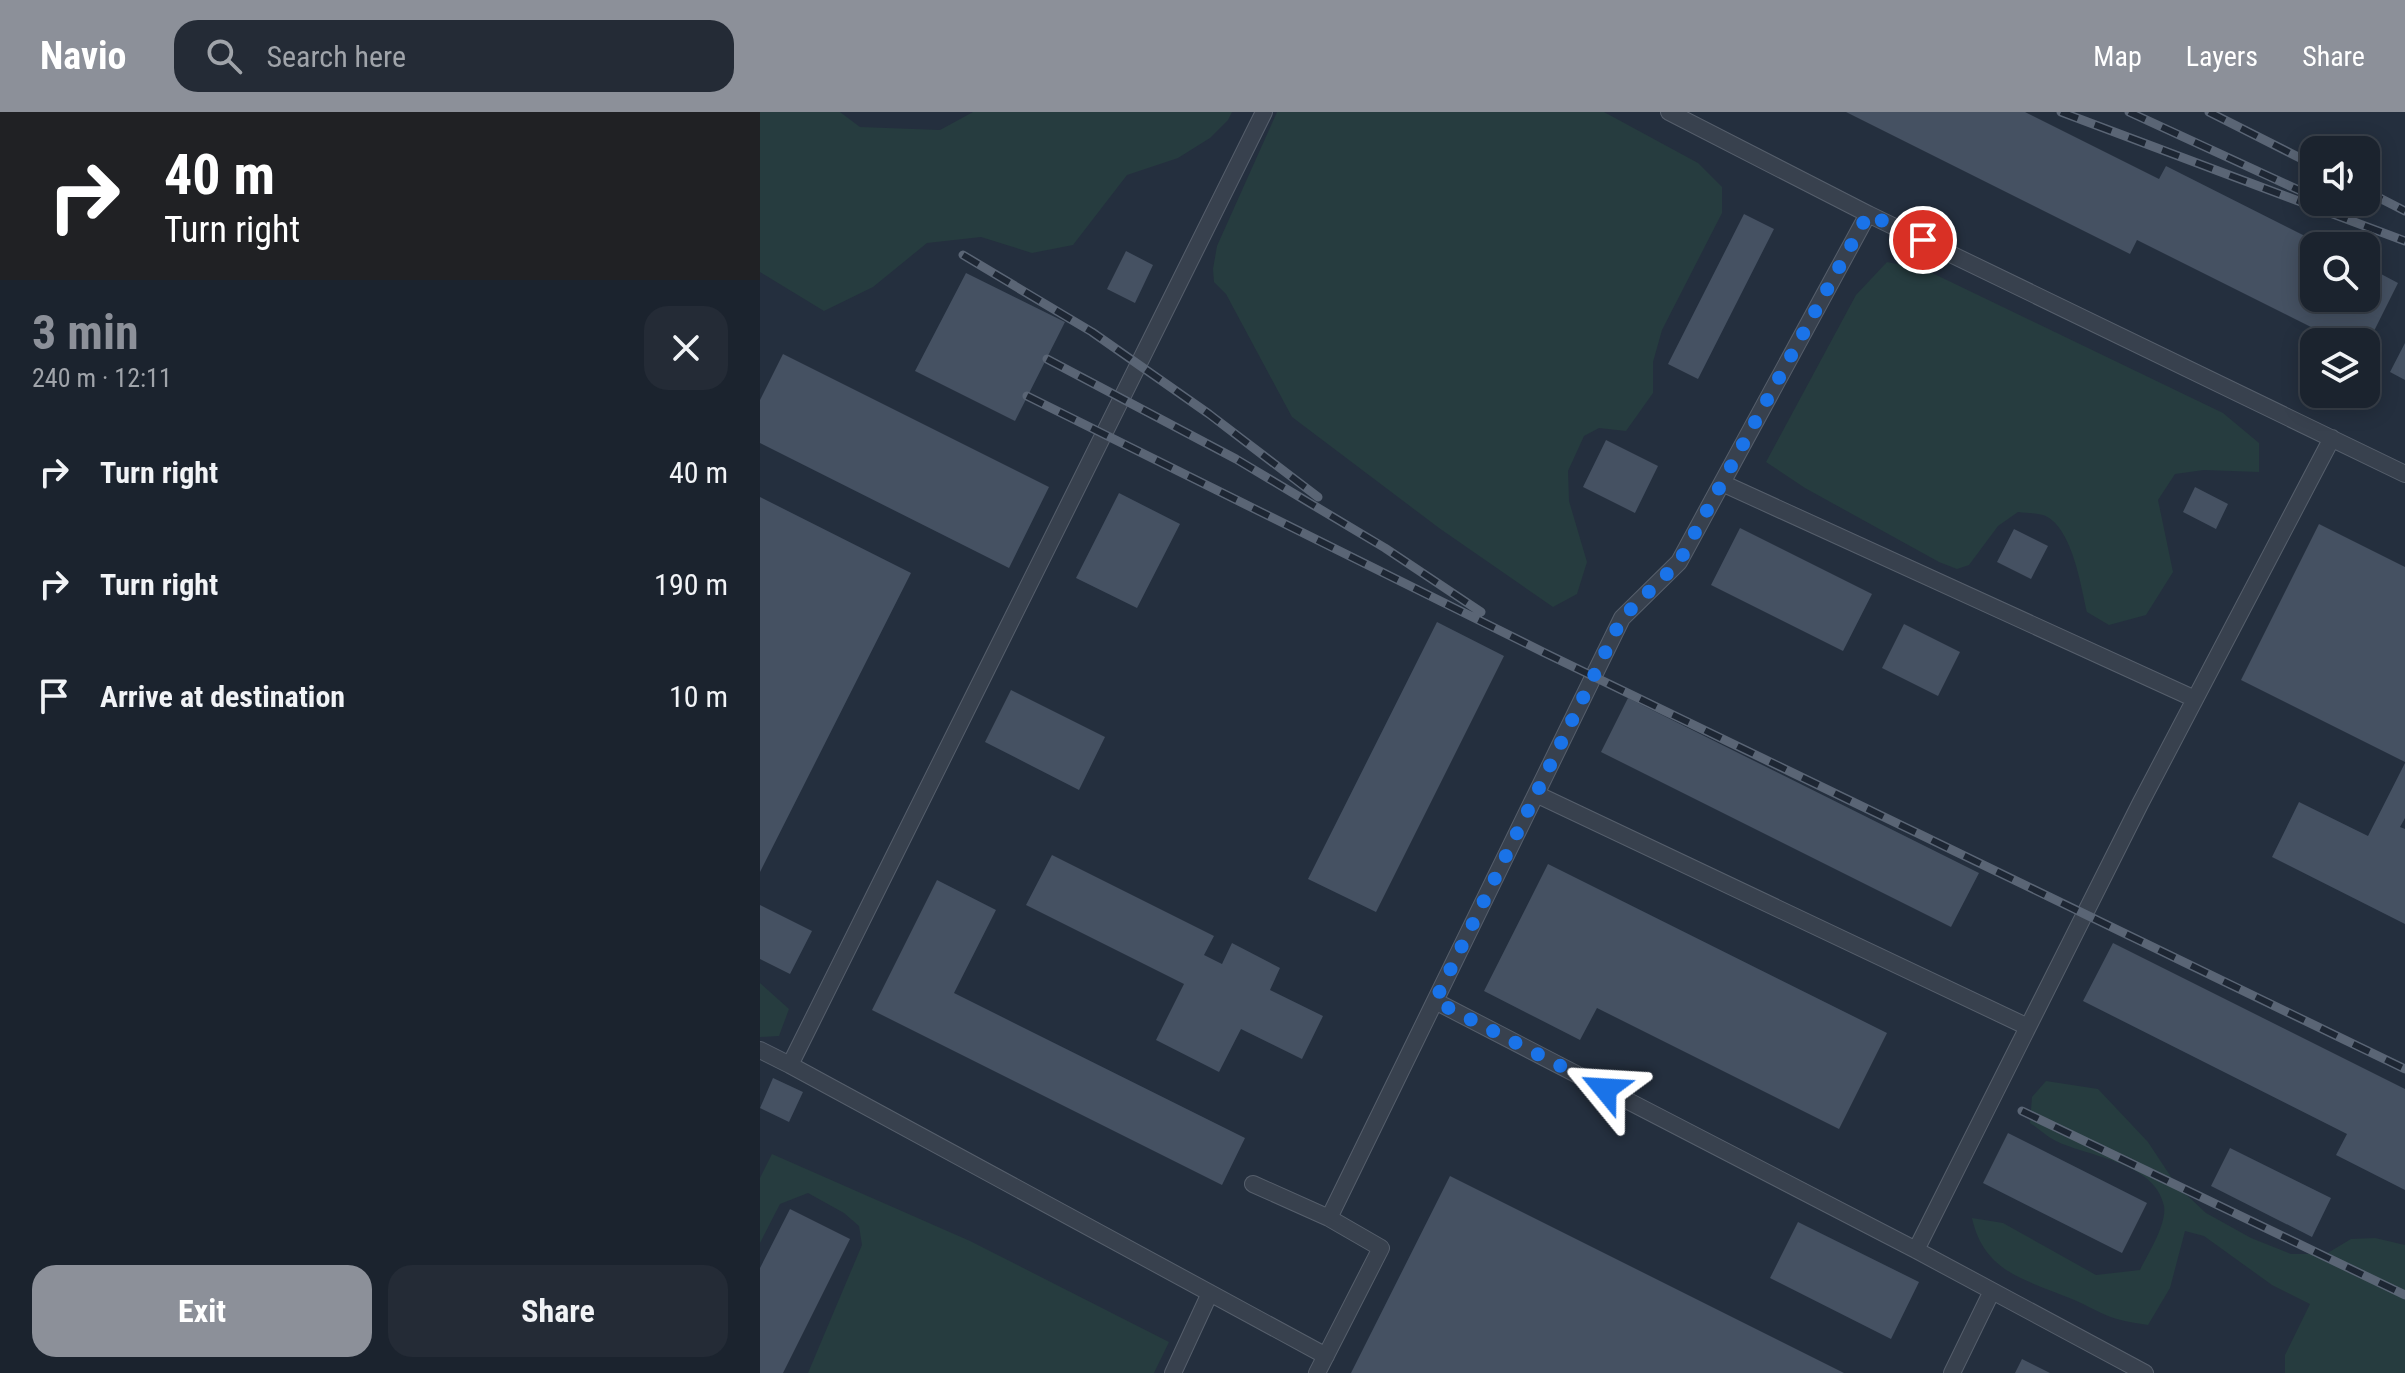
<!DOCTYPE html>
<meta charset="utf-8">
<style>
body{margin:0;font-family:"Roboto Condensed",sans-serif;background:#242b36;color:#f1f3f6;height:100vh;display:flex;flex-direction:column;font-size:30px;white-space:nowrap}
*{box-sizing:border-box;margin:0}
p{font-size:26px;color:#a0a4aa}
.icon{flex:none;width:44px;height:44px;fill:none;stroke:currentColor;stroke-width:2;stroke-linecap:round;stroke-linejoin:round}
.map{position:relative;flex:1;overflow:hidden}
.details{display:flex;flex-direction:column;background:#1b232e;width:760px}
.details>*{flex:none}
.hud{background:#202124;color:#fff;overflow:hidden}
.buttons{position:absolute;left:1540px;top:24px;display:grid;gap:16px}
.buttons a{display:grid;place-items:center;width:80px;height:80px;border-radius:16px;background:#1b232e;box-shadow:0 4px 20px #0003,0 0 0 2px #39404a;font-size:40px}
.pin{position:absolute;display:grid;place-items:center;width:68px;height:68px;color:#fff;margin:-34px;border:4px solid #fff;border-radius:50%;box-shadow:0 2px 8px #0007}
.me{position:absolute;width:88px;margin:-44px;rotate:297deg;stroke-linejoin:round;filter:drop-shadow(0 0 6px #0008)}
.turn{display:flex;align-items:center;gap:28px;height:168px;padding:0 32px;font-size:36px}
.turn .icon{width:104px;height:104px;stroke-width:2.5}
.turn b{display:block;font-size:56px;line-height:68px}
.round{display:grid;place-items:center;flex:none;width:84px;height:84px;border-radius:24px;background:#242b36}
.headline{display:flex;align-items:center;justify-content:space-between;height:136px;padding:0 32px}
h1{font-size:48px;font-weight:700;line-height:60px;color:#8c9099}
.cta{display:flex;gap:16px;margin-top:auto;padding:16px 32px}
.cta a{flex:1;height:92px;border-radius:24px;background:#8c9099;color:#fff;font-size:32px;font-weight:700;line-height:92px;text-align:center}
.cta a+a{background:#242b36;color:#f1f3f6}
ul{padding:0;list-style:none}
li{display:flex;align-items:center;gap:24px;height:112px;padding:0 32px}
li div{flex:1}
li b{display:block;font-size:30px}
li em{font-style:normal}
header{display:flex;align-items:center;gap:48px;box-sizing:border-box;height:112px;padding:0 40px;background:#8c9099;color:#fff}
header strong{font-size:38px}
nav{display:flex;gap:44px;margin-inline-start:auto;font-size:28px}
.search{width:560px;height:72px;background:#242b36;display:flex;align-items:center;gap:20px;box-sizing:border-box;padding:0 28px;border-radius:24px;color:#a0a4aa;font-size:30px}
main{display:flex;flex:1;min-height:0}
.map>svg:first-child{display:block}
.green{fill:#263c3f}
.building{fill:#455162}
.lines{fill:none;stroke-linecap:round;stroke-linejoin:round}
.lane-casing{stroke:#565f6c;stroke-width:18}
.lane{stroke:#38414e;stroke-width:16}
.rail-casing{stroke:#5a6575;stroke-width:9}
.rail{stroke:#1d2633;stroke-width:6;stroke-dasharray:18;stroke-linecap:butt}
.route{stroke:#1a73e8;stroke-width:14;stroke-dasharray:0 25.2}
</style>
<header>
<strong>Navio</strong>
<div class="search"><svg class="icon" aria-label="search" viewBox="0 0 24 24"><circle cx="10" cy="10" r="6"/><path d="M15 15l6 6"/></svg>Search here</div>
<nav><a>Map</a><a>Layers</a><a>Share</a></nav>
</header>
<main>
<section class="details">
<div class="hud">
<div class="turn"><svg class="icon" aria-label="right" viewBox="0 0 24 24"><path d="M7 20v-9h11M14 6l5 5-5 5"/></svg><div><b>40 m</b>Turn right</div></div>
</div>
<div class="headline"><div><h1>3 min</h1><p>240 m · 12:11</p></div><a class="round"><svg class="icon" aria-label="close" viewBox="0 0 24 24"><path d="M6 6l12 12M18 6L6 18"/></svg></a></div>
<ul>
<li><svg class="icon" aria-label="right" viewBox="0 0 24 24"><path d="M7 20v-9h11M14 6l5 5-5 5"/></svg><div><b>Turn right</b></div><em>40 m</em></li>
<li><svg class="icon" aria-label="right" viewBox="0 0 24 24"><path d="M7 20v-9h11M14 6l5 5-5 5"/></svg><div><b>Turn right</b></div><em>190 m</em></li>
<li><svg class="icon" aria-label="arrive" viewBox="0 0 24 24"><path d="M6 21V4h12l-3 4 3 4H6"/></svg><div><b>Arrive at destination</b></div><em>10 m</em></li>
</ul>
<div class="cta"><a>Exit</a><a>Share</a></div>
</section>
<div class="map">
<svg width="1645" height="1261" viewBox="0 0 1645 1261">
<rect width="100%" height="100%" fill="#242f3e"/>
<path class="green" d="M 0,0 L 80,0 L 100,15 L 180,18 L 213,0 L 472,0 L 468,8 L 450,26 L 418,46 L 367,63 L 313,133 L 272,141 L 221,125 L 167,131 L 113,175 L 64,199 L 0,160 Z
M 517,0 L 844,0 L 938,51 L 962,75 L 962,101 L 902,218 L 893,250 L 893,281 L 866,319 L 839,316 L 824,324 L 808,359 L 809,389 L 827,450 L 817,482 L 793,495 L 679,416 L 532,305 L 466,182 L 454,170 L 453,157 L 457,134 Z
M 1127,150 L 1166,158 L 1463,301 L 1499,331 L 1499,360 L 1444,358 L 1415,362 L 1398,388 L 1413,460 L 1386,503 L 1349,513 L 1327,500 C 1321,474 1312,413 1283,403 C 1276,401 1266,401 1258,400 L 1238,414 L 1209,453 L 1197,457 L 1179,450 L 1045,376 L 1006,350 L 1096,183 Z
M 0,871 L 29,897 L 19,924 L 0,925 Z
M 1286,969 L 1338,977 L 1388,1030 L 1417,1074 L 1446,1101 L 1491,1126 L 1531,1142 L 1566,1142 L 1591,1127 L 1615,1126 L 1645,1133 L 1645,1261 L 1525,1261 L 1525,1243 L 1550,1192 L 1512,1173 L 1444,1124 L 1425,1119 L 1410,1176 L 1388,1213 C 1378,1211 1367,1210 1357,1207 C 1342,1203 1327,1193 1312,1187 C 1267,1168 1224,1161 1212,1106 L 1243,1111 L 1336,1163 L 1380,1158 C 1388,1142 1407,1112 1404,1094 C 1395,1050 1329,1045 1296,1029 C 1287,1025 1279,1017 1270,1011 L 1272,985 Z
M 12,1042 L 210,1129 L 409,1230 L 394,1261 L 48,1261 L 102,1133 L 99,1114 L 84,1101 L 48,1081 L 20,1092 L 0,1131 L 0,1066 Z"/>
<path class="building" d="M 1086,0 L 1265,0 L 1399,67 L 1406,54 L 1565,134 L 1554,134 L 1554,186 L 1606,186 L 1606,154 L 1638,171 L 1606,235 L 1606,230 L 1581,230 L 1377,128 L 1370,142 Z
M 984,102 L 1014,117 L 938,267 L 908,252 Z
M 366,139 L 393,153 L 375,191 L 347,177 Z
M 206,161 L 305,210 L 255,309 L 155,259 Z
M 1645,231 L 1645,268 L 1630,260 Z
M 23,242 L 289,375 L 249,456 L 0,331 L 0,288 Z
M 846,328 L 898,354 L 875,401 L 823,375 Z
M 1435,375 L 1468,392 L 1456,417 L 1423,400 Z
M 359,381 L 420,412 L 377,496 L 316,466 Z
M 0,385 L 151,461 L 0,760 Z
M 1559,412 L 1645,455 L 1645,650 L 1481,568 Z
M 980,416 L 1112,482 L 1083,539 L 951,473 Z
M 1254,417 L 1288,434 L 1271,467 L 1237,450 Z
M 677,510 L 744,544 L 616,800 L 548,767 Z
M 1144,512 L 1200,540 L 1178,584 L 1122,556 Z
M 251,578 L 345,625 L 319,678 L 225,630 Z
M 868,586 L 1219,761 L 1191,815 L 841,640 Z
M 1645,651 L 1645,706 L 1640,715 L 1645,717 L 1645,812 L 1512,745 L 1539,690 L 1608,724 Z
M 292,743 L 454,824 L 444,843 L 462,852 L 472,831 L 520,856 L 510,878 L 563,904 L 542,947 L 481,917 L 459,960 L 396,928 L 424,872 L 266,793 Z
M 788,752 L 1127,921 L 1079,1017 L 837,896 L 820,928 L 724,879 Z
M 177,768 L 236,798 L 194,881 L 485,1026 L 462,1073 L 112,898 Z
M 0,793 L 52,819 L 30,862 L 0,847 Z
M 1353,831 L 1645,977 L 1645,1078 L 1576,1043 L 1587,1022 L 1323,889 Z
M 13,966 L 43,980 L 29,1010 L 0,996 Z
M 1248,1021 L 1387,1091 L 1362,1141 L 1223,1071 Z
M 1470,1036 L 1571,1086 L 1552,1125 L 1451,1074 Z
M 690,1064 L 1084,1261 L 591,1261 Z
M 30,1097 L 90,1127 L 23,1261 L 0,1261 L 0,1156 Z
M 1038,1110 L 1159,1170 L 1131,1227 L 1010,1166 Z
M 1262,1247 L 1290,1261 L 1255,1261 Z"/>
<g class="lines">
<g class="lane-casing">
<path id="lane" d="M 909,0 L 1108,102 L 1645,362
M 962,371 L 1435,587
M 776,682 L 1268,915
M 675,889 L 1156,1138 L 1385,1261
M 0,938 L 30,953 L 504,0
M 30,953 L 566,1244
M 493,1072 L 569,1106 L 862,506 L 919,450 L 1108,102
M 1156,1138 L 1380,692 L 1572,326
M 413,1261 L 450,1181
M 557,1261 L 621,1136 L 569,1106
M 1192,1261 L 1232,1179"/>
</g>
<use href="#lane" class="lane"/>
<g class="rail-casing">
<path id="rail" d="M 1301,0 L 1645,129
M 1369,0 L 1543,80
M 1449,0 L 1554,53
M 1606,79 L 1645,99
M 203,143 L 332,220 L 449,302 L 558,385
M 287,247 L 476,347 L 625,436 L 721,500
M 267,284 L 785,541 L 1645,957
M 1262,999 L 1645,1183"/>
</g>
<use href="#rail" class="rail"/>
</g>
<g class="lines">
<path class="route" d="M 845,977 L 675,889 L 862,506 L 919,450 L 1108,102 L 1163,128"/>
</g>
</svg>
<div class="buttons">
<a><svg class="icon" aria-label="sound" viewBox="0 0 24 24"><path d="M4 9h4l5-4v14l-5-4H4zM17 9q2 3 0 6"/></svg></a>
<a><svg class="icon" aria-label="search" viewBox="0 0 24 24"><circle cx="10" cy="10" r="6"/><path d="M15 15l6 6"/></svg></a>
<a><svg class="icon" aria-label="layers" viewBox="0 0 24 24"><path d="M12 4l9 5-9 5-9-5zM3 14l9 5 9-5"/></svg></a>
</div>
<div class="pin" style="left:1163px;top:128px;background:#d93025"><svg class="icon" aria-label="arrive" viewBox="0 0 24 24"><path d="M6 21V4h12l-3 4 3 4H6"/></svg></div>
<svg class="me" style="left:845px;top:977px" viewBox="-20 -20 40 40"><path d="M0-17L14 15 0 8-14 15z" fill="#1a73e8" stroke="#fff" stroke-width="4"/></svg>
</div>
</main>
